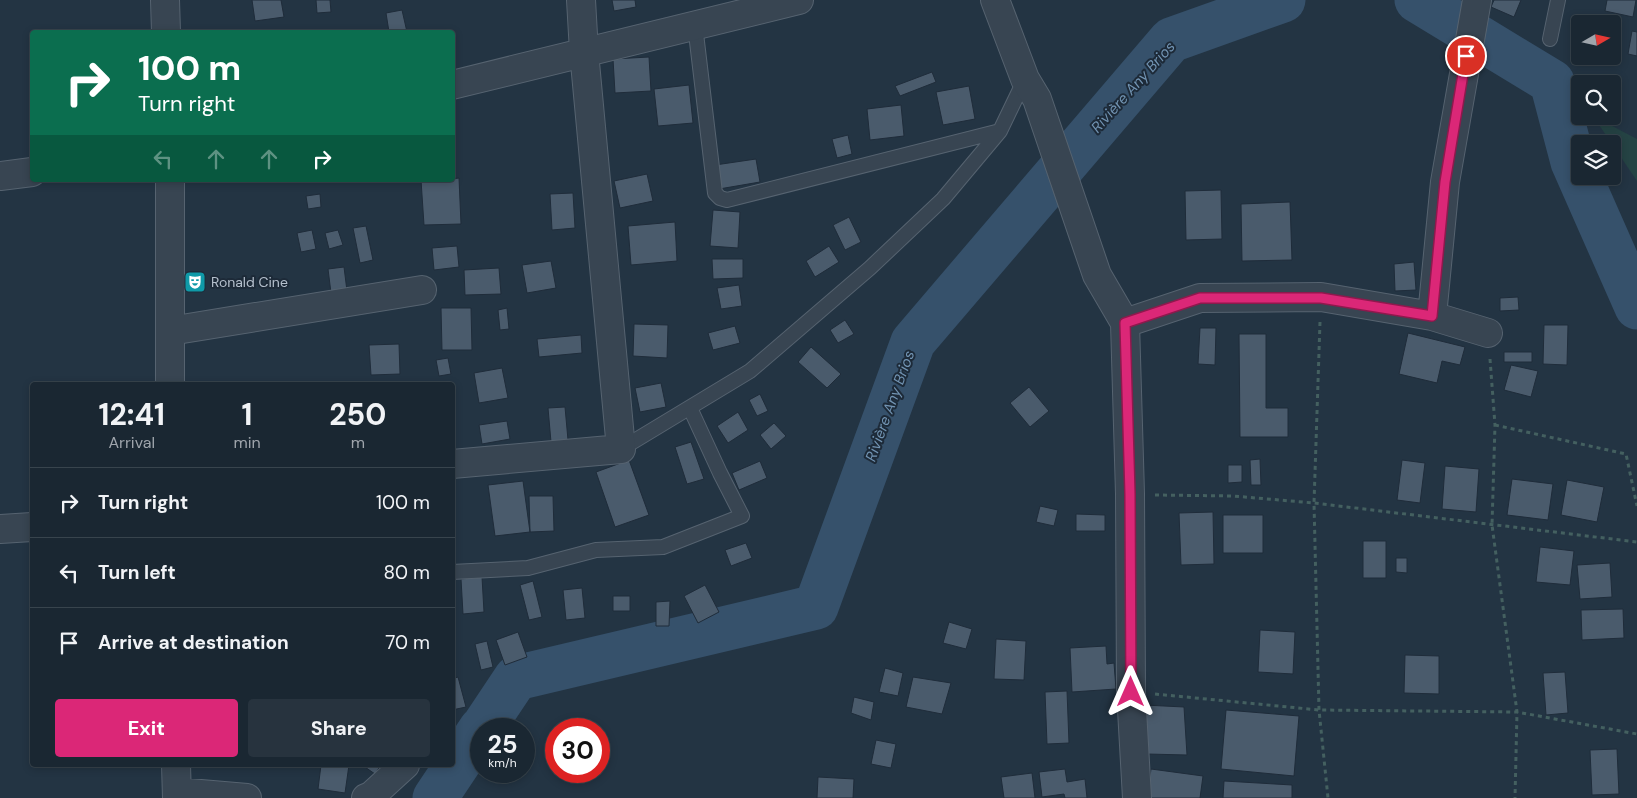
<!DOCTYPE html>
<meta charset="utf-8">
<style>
body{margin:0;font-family:"DM Sans",sans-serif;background:#27333e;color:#f1f3f6;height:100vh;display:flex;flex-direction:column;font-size:19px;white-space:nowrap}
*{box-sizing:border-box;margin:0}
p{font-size:16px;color:#9fa5ac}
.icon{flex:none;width:28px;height:28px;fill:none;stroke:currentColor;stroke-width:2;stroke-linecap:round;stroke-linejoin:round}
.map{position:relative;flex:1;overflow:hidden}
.panel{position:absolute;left:30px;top:382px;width:425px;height:385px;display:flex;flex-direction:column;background:#1a2732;border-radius:5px;box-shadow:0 2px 8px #0003,0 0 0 1px #38444d}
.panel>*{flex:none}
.hud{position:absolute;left:30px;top:30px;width:425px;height:152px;border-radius:5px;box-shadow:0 2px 8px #0003,0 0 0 1px #38444d;background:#0b6e4f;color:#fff;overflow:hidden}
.needle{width:32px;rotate:81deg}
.controls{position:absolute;left:1571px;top:15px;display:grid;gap:10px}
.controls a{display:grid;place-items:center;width:50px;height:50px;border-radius:5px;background:#1a2732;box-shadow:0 2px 8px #0003,0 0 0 1px #38444d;font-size:25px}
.speed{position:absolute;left:470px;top:718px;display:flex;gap:10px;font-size:25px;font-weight:700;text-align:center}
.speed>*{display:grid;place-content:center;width:65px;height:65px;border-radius:50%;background:#1a2732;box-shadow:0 2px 8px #0003,0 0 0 1px #38444d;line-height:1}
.speed small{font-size:12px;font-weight:400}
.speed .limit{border:8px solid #d22;background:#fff;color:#111}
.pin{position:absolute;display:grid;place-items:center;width:42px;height:42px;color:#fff;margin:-21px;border:2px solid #fff;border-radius:50%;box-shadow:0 1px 5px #0007}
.me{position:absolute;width:55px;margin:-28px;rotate:0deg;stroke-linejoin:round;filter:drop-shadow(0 0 4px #0008)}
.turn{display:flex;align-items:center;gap:18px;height:105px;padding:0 25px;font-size:22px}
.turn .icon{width:65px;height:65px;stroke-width:2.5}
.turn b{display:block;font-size:35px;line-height:42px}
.lanes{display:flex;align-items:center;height:48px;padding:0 25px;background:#0003;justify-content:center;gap:25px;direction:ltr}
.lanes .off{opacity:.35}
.eta{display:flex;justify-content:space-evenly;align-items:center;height:85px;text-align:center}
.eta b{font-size:30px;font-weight:700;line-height:35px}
.primary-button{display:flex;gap:10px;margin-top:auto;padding:10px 25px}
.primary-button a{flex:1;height:58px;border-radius:5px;background:#db2777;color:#fff;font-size:20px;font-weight:700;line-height:58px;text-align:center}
.primary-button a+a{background:#27333e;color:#f1f3f6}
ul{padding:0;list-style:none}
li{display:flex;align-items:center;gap:15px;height:70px;padding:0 25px;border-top:1px solid #38444d}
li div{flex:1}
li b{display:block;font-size:19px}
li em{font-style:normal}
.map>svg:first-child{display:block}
.green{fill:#254344}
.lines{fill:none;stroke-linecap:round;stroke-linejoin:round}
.river{stroke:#36516b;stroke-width:45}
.building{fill:#4a5b6c;stroke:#1f2c3a}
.lane-casing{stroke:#566370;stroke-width:16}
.street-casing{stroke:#566370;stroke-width:30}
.path{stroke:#446060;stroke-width:3;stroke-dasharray:4 4;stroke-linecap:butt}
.lane{stroke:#384552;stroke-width:14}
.street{stroke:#384552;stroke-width:28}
.route-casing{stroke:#8e194d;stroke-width:12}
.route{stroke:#db2777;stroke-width:9}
.labels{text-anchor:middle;stroke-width:4;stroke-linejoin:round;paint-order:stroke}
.poi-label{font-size:14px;fill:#b5c0cd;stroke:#1d2a38;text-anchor:start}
.water-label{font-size:15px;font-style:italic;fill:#7294b3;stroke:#1d2a38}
</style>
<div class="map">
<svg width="1637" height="798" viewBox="0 0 1637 798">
<rect width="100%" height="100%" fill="#233443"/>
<path class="green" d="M 1593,116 L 1637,139 L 1637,181 Z"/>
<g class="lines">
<path class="river" d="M 1417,0 L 1552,82 L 1573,162 L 1637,307
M 482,729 L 516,678 L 816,607 L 913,342 L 1171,40 L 1283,0
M 435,798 L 481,729"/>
</g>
<path class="building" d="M 252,0 L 281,0 L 284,17 L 255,21 Z
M 316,0 L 330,0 L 331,12 L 317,13 Z
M 612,0 L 635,0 L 636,7 L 614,11 Z
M 1494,0 L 1521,0 L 1514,17 L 1491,7 Z
M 1607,0 L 1636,0 L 1633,17 L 1605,11 Z
M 402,10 L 407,32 L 389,32 L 386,13 Z
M 1632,31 L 1637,32 L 1637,56 L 1628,54 Z
M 1572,36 L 1580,37 L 1580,56 L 1593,56 L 1592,60 L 1571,59 Z
M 649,57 L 651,91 L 615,93 L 613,59 Z
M 932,72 L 936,82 L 900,96 L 895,86 Z
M 689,85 L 693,123 L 658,126 L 654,89 Z
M 969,86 L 975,119 L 943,125 L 936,92 Z
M 901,105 L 904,136 L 870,140 L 867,109 Z
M 848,135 L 852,154 L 837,158 L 832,139 Z
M 756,159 L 760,182 L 719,189 L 715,165 Z
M 647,174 L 653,201 L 620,208 L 614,181 Z
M 459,178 L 461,224 L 424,225 L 421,180 L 452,180 L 452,179 Z
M 1221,190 L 1222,239 L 1186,240 L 1185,191 Z
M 573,193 L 575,228 L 552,230 L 550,194 Z
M 320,194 L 321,207 L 308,209 L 306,196 Z
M 1290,202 L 1292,260 L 1242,261 L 1241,204 Z
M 713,210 L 740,212 L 738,248 L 710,246 Z
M 849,217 L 861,242 L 845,250 L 833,225 Z
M 675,222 L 677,261 L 631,265 L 628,226 Z
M 366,226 L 373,260 L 360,263 L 353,228 Z
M 312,230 L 316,249 L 301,252 L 297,233 Z
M 338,230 L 343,245 L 329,249 L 325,233 Z
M 457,246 L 459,267 L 434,270 L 432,248 Z
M 829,246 L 839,262 L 815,277 L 806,261 Z
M 712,259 L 743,259 L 743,278 L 713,279 Z
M 551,261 L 556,288 L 527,293 L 522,265 Z
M 1414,262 L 1416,290 L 1395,291 L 1394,264 Z
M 344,267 L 347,291 L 331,293 L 328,269 Z
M 499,268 L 501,294 L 465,295 L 464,270 Z
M 739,285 L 742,306 L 721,309 L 717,288 Z
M 1518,297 L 1519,310 L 1500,311 L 1500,298 Z
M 441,308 L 471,308 L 472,350 L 442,350 Z
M 507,308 L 509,329 L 500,330 L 498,310 Z
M 845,320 L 854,334 L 838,343 L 830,330 Z
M 634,324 L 668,325 L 667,358 L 633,356 Z
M 1544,325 L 1568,325 L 1567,365 L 1543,364 Z
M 735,326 L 740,343 L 713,350 L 708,333 Z
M 1200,328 L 1216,328 L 1215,365 L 1198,364 Z
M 1408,333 L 1465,347 L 1460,365 L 1442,361 L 1437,383 L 1399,374 Z
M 1239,334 L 1266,334 L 1266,408 L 1288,408 L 1288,437 L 1240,437 Z
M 581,335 L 582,353 L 539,357 L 537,339 Z
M 399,344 L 400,374 L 371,375 L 369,345 Z
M 811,347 L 841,374 L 827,388 L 798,362 Z
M 1504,352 L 1532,352 L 1532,362 L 1504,362 Z
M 448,358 L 451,374 L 439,376 L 436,360 Z
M 1511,365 L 1538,371 L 1531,397 L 1504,390 Z
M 502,368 L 508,398 L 479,403 L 474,373 Z
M 661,383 L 666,407 L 640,412 L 635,388 Z
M 1029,387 L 1049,411 L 1030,427 L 1010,403 Z
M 760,394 L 768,411 L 757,416 L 749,400 Z
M 565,407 L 568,440 L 551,442 L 548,408 Z
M 738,412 L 748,430 L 728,443 L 717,426 Z
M 507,421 L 510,439 L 482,444 L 479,425 Z
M 774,423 L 786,436 L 771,449 L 760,435 Z
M 691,442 L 704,479 L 687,484 L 675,447 Z
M 1260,459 L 1261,485 L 1251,485 L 1250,460 Z
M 629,460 L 649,515 L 615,527 L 596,472 Z
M 1402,460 L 1425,463 L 1420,503 L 1397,500 Z
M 760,461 L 767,478 L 739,490 L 732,473 Z
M 1228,465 L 1242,465 L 1242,482 L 1228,483 Z
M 1445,466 L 1479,469 L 1476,512 L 1442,509 Z
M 1512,479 L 1553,484 L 1548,520 L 1507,515 Z
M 1567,480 L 1604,487 L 1597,522 L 1561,515 Z
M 523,481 L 530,532 L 495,536 L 488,485 Z
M 529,496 L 553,496 L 554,531 L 530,532 Z
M 1040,506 L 1058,510 L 1054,526 L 1036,522 Z
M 1213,512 L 1214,564 L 1181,565 L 1179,513 Z
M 1076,514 L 1105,515 L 1105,531 L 1076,531 Z
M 1223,515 L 1263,515 L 1263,553 L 1223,553 Z
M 1363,541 L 1386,541 L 1386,578 L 1363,578 Z
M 746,543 L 752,558 L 731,566 L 725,550 Z
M 1540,547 L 1574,551 L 1570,585 L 1536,582 Z
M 1396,558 L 1407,558 L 1407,573 L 1396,572 Z
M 1610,563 L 1612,597 L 1580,599 L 1577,565 Z
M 482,577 L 484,612 L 463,614 L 461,579 Z
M 533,581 L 542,617 L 529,620 L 520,585 Z
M 705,585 L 719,612 L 698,623 L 684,596 Z
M 582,588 L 585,618 L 566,620 L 563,590 Z
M 613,596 L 630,596 L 630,611 L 613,611 Z
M 670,601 L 669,626 L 656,626 L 656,602 Z
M 1623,609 L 1624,638 L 1582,640 L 1581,610 Z
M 949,622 L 972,629 L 966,649 L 943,643 Z
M 1260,630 L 1295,632 L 1293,674 L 1258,672 Z
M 518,632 L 527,657 L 505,665 L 496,640 Z
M 996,639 L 1026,641 L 1024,680 L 994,679 Z
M 487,641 L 493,667 L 481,670 L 475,644 Z
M 1106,646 L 1107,664 L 1114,663 L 1116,689 L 1072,692 L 1070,648 Z
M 1405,655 L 1439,656 L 1439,694 L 1404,693 Z
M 885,668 L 903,673 L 898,696 L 879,692 Z
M 1565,672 L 1568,713 L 1546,715 L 1543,673 Z
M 458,677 L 466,707 L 452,710 L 452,679 Z
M 913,677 L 951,683 L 942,714 L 906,707 Z
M 1067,691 L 1069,743 L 1047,744 L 1045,692 Z
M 854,697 L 874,702 L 871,720 L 851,713 Z
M 1144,705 L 1184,707 L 1187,755 L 1147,754 Z
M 1226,710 L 1299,716 L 1294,776 L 1221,769 Z
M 876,740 L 896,744 L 891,768 L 871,764 Z
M 1617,749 L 1619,794 L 1592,795 L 1590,750 Z
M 321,765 L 349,765 L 345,793 L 318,789 Z
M 362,765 L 381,765 L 375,774 Z
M 1065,769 L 1067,782 L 1085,779 L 1087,798 L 1065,798 L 1064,794 L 1042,797 L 1039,772 Z
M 1151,769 L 1203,776 L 1200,798 L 1147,798 Z
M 1032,773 L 1035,798 L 1004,798 L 1001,777 Z
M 818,777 L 854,779 L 853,798 L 817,798 Z
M 1224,781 L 1292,785 L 1292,798 L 1223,798 Z"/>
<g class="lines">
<g class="lane-casing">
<path id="lane" d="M 695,25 L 715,193 L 720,198 L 727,200 L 1000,131
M 1550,39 L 1558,0
M 621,449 L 750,371 L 870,268 L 943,199 L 1000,131 L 1025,79
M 452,572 L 528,568 L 596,550 L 663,547 L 742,516 L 720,473 L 690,408"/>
</g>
<g class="street-casing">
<path id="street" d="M 165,0 L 166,32
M 995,0 L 1025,79 L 1037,99 L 1097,275 L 1125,323 L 1130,494 L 1131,692 L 1137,798
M 452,85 L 799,0
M 0,176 L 32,172
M 170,180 L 170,385
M 1432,316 L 1445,182 L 1477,0
M 1125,323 L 1200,298 L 1321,297 L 1432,316 L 1488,333
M 170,331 L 422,290
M 452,464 L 621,449 L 584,52 L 581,0
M 0,529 L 32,527
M 176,765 L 177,798
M 177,792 L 247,798
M 366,798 L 371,796 L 405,765"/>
</g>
<path class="path" d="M 1320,322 L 1314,503 L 1319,710 L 1328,798
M 1490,359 L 1495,425 L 1492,525 L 1517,712 L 1515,798
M 1495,425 L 1626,454 L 1637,506
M 1155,495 L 1233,496 L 1314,503 L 1637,542
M 1155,694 L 1319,710 L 1517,712 L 1637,734"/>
<use href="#lane" class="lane"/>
<use href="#street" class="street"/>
</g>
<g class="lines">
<g class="route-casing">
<path id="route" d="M 1131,692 L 1130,494 L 1125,323 L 1200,298 L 1321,298 L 1432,316 L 1445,182 L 1466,56"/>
</g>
<use href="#route" class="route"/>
</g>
<defs>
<g id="theatre-square" transform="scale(1.125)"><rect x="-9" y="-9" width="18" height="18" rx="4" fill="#0f9aa8" stroke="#1d2a38"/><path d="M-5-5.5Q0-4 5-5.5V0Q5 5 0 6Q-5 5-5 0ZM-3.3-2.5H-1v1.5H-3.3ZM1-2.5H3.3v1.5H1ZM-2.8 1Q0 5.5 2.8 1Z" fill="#fff"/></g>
</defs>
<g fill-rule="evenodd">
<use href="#theatre-square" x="195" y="282"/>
</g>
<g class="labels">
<g class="poi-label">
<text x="211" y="287">Ronald Cine</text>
</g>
<g class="water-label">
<text transform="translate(1133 87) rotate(-48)" y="5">Rivière Any Brios</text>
<text transform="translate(890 406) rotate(-70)" y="5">Rivière Any Brios</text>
</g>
</g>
</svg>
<div class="controls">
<a><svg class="needle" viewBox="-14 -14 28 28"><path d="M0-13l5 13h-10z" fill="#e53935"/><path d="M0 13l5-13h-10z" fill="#9fa5ac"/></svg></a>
<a><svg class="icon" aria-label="search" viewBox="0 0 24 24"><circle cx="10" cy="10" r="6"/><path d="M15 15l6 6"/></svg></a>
<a><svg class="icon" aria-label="layers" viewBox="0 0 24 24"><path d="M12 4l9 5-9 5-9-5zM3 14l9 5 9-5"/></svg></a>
</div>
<div class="speed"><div>25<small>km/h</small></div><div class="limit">30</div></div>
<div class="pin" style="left:1466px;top:56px;background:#d93025"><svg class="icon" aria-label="arrive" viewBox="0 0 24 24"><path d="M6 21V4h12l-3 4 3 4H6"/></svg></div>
<svg class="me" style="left:1131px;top:692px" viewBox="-20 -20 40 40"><path d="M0-17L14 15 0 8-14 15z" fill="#db2777" stroke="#fff" stroke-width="4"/></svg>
<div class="hud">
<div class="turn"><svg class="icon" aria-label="right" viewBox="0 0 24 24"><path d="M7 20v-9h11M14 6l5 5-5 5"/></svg><div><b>100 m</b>Turn right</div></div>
<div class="lanes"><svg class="icon off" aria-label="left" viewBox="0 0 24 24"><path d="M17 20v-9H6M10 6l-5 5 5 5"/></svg><svg class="icon off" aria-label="ahead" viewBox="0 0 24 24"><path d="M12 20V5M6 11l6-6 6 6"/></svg><svg class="icon off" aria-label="ahead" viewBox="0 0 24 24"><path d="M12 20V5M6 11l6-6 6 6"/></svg><svg class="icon" aria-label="right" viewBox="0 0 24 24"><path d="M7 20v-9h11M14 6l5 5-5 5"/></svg></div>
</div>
<section class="panel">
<div class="eta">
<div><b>12:41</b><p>Arrival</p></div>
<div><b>1</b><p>min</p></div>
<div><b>250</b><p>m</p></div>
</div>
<ul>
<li><svg class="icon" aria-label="right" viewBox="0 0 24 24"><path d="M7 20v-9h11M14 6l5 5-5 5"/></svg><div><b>Turn right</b></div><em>100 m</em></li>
<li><svg class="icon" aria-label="left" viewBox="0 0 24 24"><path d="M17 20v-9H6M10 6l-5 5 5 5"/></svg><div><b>Turn left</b></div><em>80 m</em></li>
<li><svg class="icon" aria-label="arrive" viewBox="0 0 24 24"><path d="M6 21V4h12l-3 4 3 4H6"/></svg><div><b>Arrive at destination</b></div><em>70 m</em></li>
</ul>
<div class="primary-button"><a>Exit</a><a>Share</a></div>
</section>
</div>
